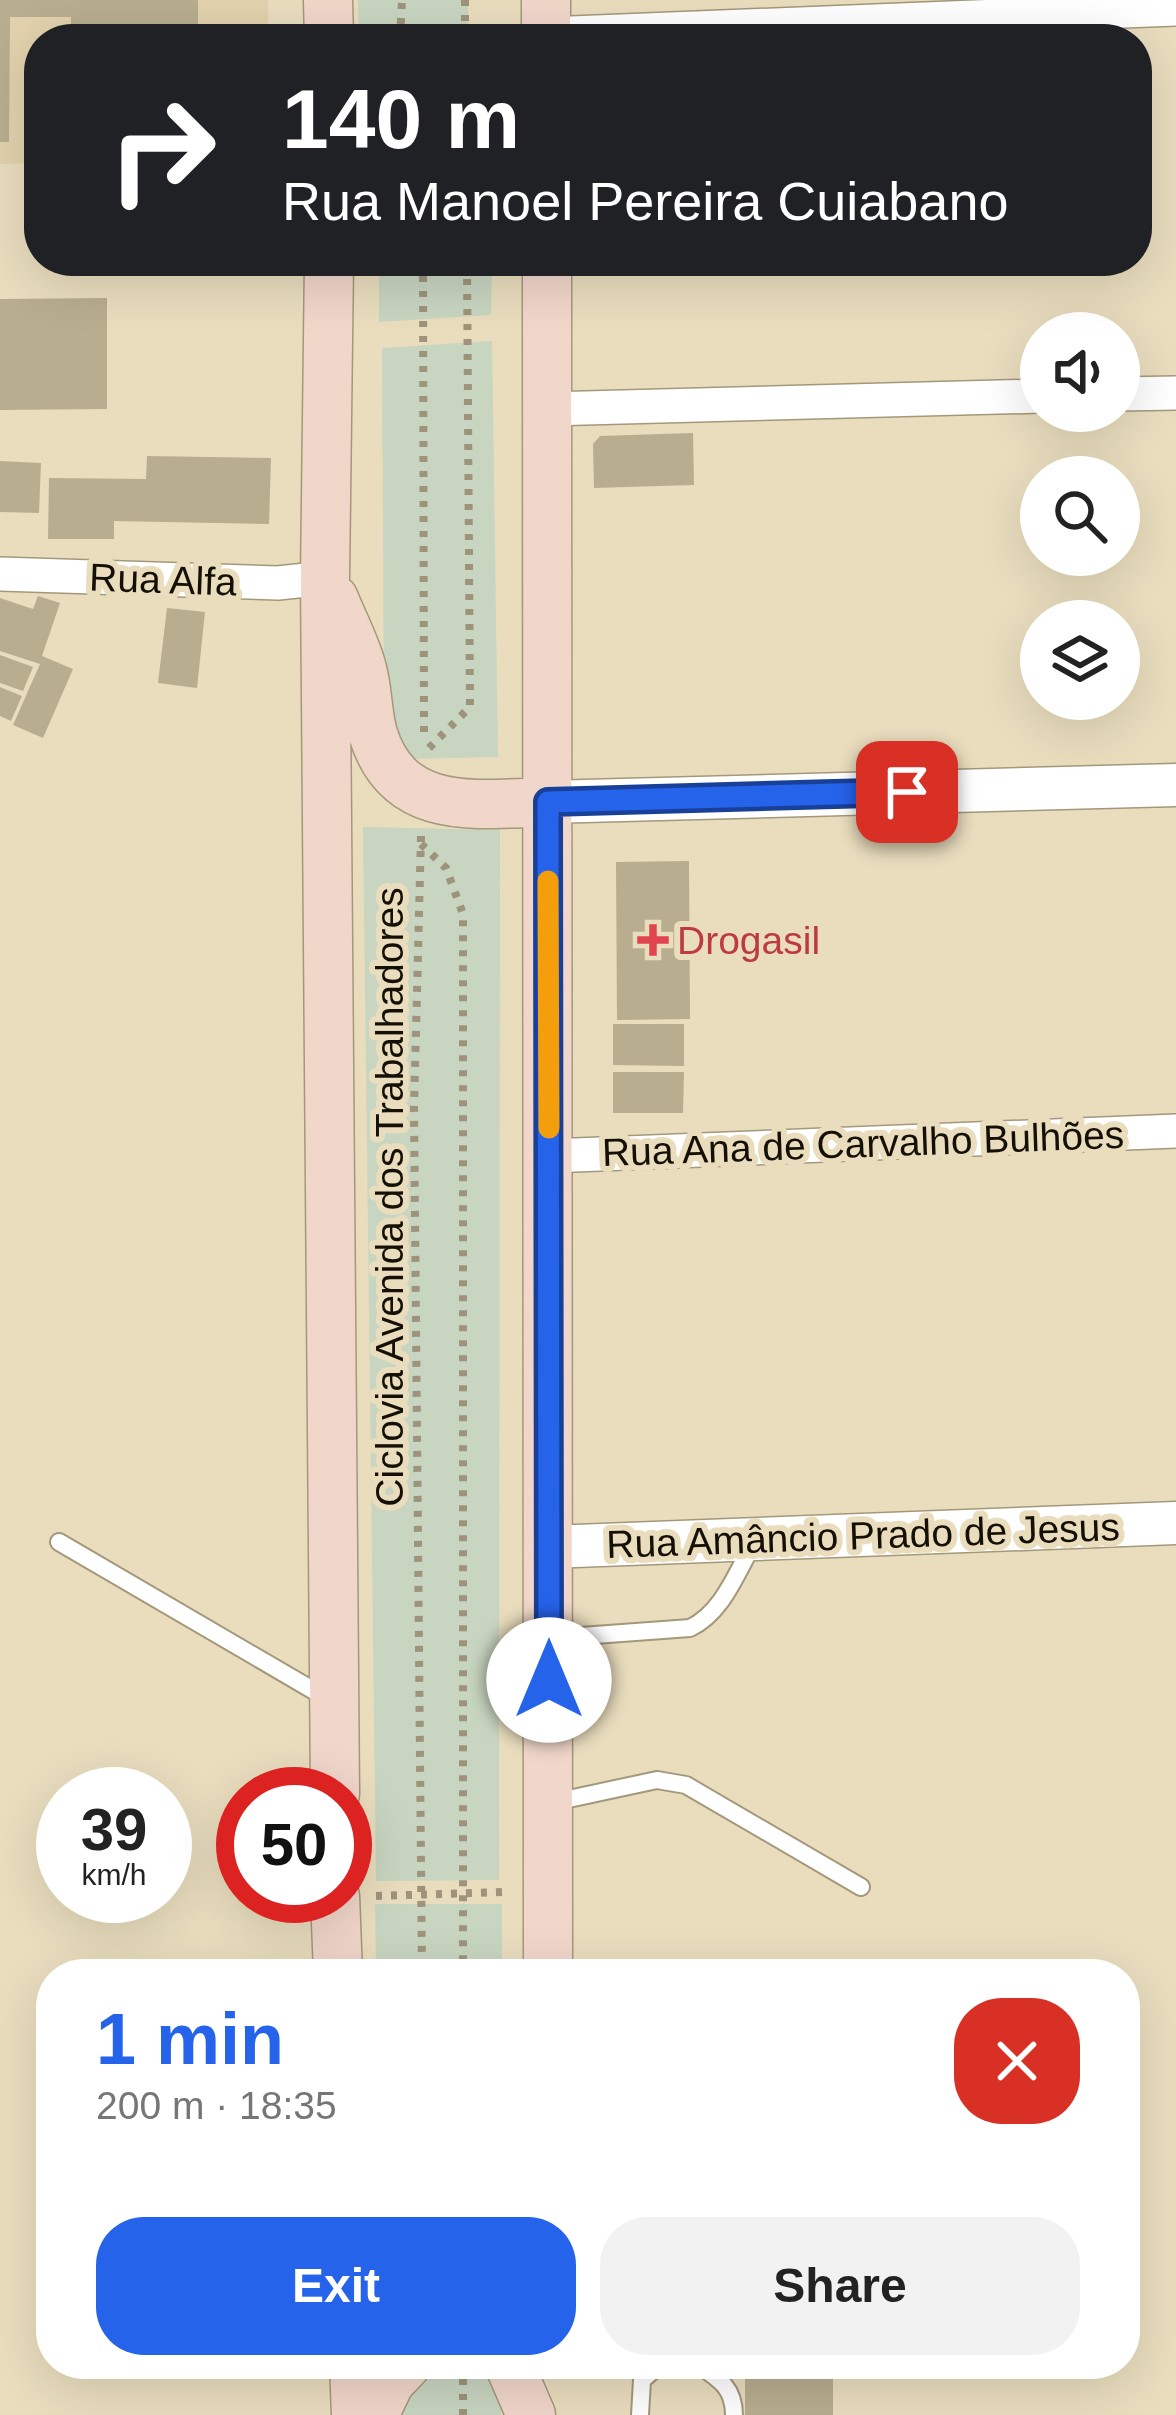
<!DOCTYPE html>
<meta charset="utf-8">
<style>
body{margin:0;font-family:Helvetica,sans-serif;background:#f2f2f2;color:#222;height:100vh;display:flex;flex-direction:column;font-size:45px;white-space:nowrap}
*{box-sizing:border-box;margin:0}
p{font-size:39px;color:#767676}
.icon{flex:none;width:66px;height:66px;fill:none;stroke:currentColor;stroke-width:2;stroke-linecap:round;stroke-linejoin:round}
.map{position:relative;flex:1;overflow:hidden}
.sheet{position:absolute;left:36px;top:1959px;width:1104px;height:420px;display:flex;flex-direction:column;background:#fff;border-radius:48px;box-shadow:0 12px 48px #0002}
.sheet>*{flex:none}
.banner{position:absolute;left:24px;top:24px;width:1128px;height:252px;border-radius:48px;box-shadow:0 12px 48px #0002;background:#202124;color:#fff;overflow:hidden}
.controls{position:absolute;left:1020px;top:312px;display:grid;gap:24px}
.controls a{display:grid;place-items:center;width:120px;height:120px;border-radius:50%;background:#fff;box-shadow:0 12px 48px #0002;font-size:60px}
.speed{position:absolute;left:36px;top:1767px;display:flex;gap:24px;font-size:60px;font-weight:700;text-align:center}
.speed>*{display:grid;place-content:center;width:156px;height:156px;border-radius:50%;background:#fff;box-shadow:0 12px 48px #0002;line-height:1}
.speed small{font-size:30px;font-weight:400}
.speed .limit{border:18px solid #d22;background:#fff;color:#111}
.pin{position:absolute;display:grid;place-items:center;width:102px;height:102px;color:#fff;margin:-51px;border-radius:24px;box-shadow:0 6px 18px #0006}
.me{position:absolute;width:132px;margin:-66px;rotate:0deg;stroke-linejoin:round;filter:drop-shadow(0 0 9px #0008)}
.turn{display:flex;align-items:center;gap:42px;height:252px;padding:0 60px;font-size:54px}
.turn .icon{width:156px;height:156px;stroke-width:2.5}
.turn b{display:block;font-size:84px;line-height:102px}
.round{display:grid;place-items:center;flex:none;width:126px;height:126px;border-radius:48px;background:#f2f2f2}
.overview{display:flex;align-items:center;justify-content:space-between;height:204px;padding:0 60px}
h1{font-size:72px;font-weight:800;line-height:90px;color:#2563eb}
.button{display:flex;gap:24px;margin-top:auto;padding:24px 60px}
.button a{flex:1;height:138px;border-radius:48px;background:#2563eb;color:#fff;font-size:48px;font-weight:800;line-height:138px;text-align:center}
.button a+a{background:#f2f2f2;color:#222}
.map>svg:first-child{display:block}
.built{fill:#e2d2ad}
.green{fill:#c8d5c0}
.building{fill:#b9ad8f}
.lines{fill:none;stroke-linecap:round;stroke-linejoin:round}
.service-casing{stroke:#a4987b;stroke-width:20}
.minor-casing{stroke:#a4987b;stroke-width:36}
.tertiary-casing{stroke:#a4987b;stroke-width:45}
.secondary-casing{stroke:#a4987b;stroke-width:51}
.path{stroke:#9e947c;stroke-width:8;stroke-dasharray:6 9;stroke-linecap:butt}
.service{stroke:#fff;stroke-width:16}
.minor{stroke:#fff;stroke-width:33}
.tertiary{stroke:#fff;stroke-width:42}
.secondary{stroke:#f1d6ca;stroke-width:48}
.route-casing{stroke:#184099;stroke-width:30}
.route{stroke:#2563eb;stroke-width:21}
.slow{stroke:#f59e0b;stroke-width:21}
.health-dot{fill:#e0444e;stroke:#eaddbe;stroke-width:4.5}
.labels{text-anchor:middle;stroke-width:12;stroke-linejoin:round;paint-order:stroke}
.street-label{font-size:39px;fill:#141005;stroke:#eaddbe}
.health-label{font-size:39px;fill:#be3a42;stroke:#eaddbe;text-anchor:start}
</style>
<div class="map">
<svg width="1176" height="2415" viewBox="0 0 1176 2415">
<rect width="100%" height="100%" fill="#eaddbe"/>
<path class="built" d="M 0,0 L 268,0 L 268,39 L 39,39 L 39,163 L 0,164 Z"/>
<path class="green" d="M 358,0 L 468,0 L 468,39 L 359,39 Z
M 379,261 L 492,261 L 491,315 L 379,322 Z
M 492,341 L 498,757 L 402,759 L 384,724 L 382,348 Z
M 363,827 L 500,830 L 499,1880 L 376,1881 Z
M 375,1904 L 502,1904 L 502,1974 L 376,1974 Z
M 440,2364 L 494,2368 L 502,2379 L 501,2415 L 390,2415 L 412,2386 Z"/>
<path class="building" d="M 0,0 L 198,0 L 198,25 L 71,26 L 71,17 L 10,17 L 9,142 L 0,142 Z
M 107,298 L 107,409 L 0,410 L 0,299 Z
M 693,433 L 694,485 L 594,488 L 593,444 L 600,436 Z
M 147,456 L 271,458 L 269,524 L 114,521 L 114,539 L 48,539 L 49,478 L 146,479 Z
M 0,461 L 41,463 L 39,513 L 0,512 Z
M 38,596 L 60,603 L 42,656 L 73,669 L 43,738 L 13,725 L 40,664 L 0,651 L 0,598 L 33,609 Z
M 167,608 L 205,612 L 197,688 L 158,683 Z
M 0,655 L 33,667 L 23,691 L 0,683 Z
M 0,687 L 22,696 L 11,721 L 0,716 Z
M 689,861 L 690,1019 L 617,1020 L 616,862 Z
M 613,1024 L 684,1024 L 684,1066 L 613,1065 Z
M 613,1072 L 684,1072 L 683,1113 L 613,1113 Z
M 734,2364 L 833,2364 L 833,2415 L 745,2415 L 745,2371 Z"/>
<g class="lines">
<g class="service-casing">
<path id="service" d="M 59,1542 L 328,1699
M 554,1638 L 690,1628 C 722,1613 736,1574 753,1544
M 550,1803 L 657,1780 L 686,1785 L 861,1887
M 697,2364 C 718,2378 734,2387 734,2415
M 640,2415 L 642,2380 L 661,2364"/>
</g>
<g class="minor-casing">
<path id="minor" d="M 546,34 L 1176,9
M 1119,394 L 1176,393
M 547,409 L 1041,396
M 0,574 L 278,583 L 325,578
M 550,1156 L 1176,1131"/>
</g>
<g class="tertiary-casing">
<path id="tertiary" d="M 547,802 L 1176,785
M 549,1547 L 1176,1523"/>
</g>
<g class="secondary-casing">
<path id="secondary" d="M 328,0 L 329,39
M 546,0 L 546,39
M 329,261 L 325,578 L 335,1794
M 547,261 L 548,1974
M 334,599 C 343,622 356,645 362,669 C 368,690 367,713 373,734 C 399,818 477,804 547,802
M 335,1896 L 338,1974
M 354,2364 L 356,2415
M 509,2364 L 531,2415
M 374,2415 L 390,2382 L 407,2364"/>
</g>
<path class="path" d="M 465,0 L 465,39
M 400,39 L 402,0
M 423,261 L 424,737
M 429,748 L 470,707 L 467,261
M 421,836 L 414,1108 L 422,1974
M 421,844 L 446,868 L 463,914 L 463,1974
M 376,1896 L 505,1892
M 463,2415 L 463,2369"/>
<use href="#service" class="service"/>
<use href="#minor" class="minor"/>
<use href="#tertiary" class="tertiary"/>
<use href="#secondary" class="secondary"/>
</g>
<g class="lines">
<g class="route-casing">
<path id="route" d="M 549,1680 L 548,802 L 907,792"/>
</g>
<use href="#route" class="route"/>
<path class="slow" d="M 548,881 L 549,1128"/>
</g>
<path class="health-dot" d="M647 922h12v12h12v12h-12v12h-12v-12h-12v-12h12z"/>
<g class="labels">
<g class="street-label">
<text transform="translate(163 579) rotate(2)" y="14">Rua Alfa</text>
<text transform="translate(863 1143) rotate(-2)" y="14">Rua Ana de Carvalho Bulhões</text>
<text transform="translate(389 1197) rotate(-90)" y="14">Ciclovia Avenida dos Trabalhadores</text>
<text transform="translate(863 1535) rotate(-2)" y="14">Rua Amâncio Prado de Jesus</text>
</g>
<g class="health-label">
<text x="677" y="954">Drogasil</text>
</g>
</g>
</svg>
<div class="controls">
<a><svg class="icon" aria-label="sound" viewBox="0 0 24 24"><path d="M4 9h4l5-4v14l-5-4H4zM17 9q2 3 0 6"/></svg></a>
<a><svg class="icon" aria-label="search" viewBox="0 0 24 24"><circle cx="10" cy="10" r="6"/><path d="M15 15l6 6"/></svg></a>
<a><svg class="icon" aria-label="layers" viewBox="0 0 24 24"><path d="M12 4l9 5-9 5-9-5zM3 14l9 5 9-5"/></svg></a>
</div>
<div class="speed"><div>39<small>km/h</small></div><div class="limit">50</div></div>
<div class="pin" style="left:907px;top:792px;background:#d93025"><svg class="icon" aria-label="arrive" viewBox="0 0 24 24"><path d="M6 21V4h12l-3 4 3 4H6"/></svg></div>
<svg class="me" style="left:549px;top:1680px" viewBox="-20 -20 40 40"><circle r="19" fill="#fff"/><path d="M0-13L10 11 0 6-10 11z" fill="#2563eb"/></svg>
<div class="banner">
<div class="turn"><svg class="icon" aria-label="right" viewBox="0 0 24 24"><path d="M7 20v-9h11M14 6l5 5-5 5"/></svg><div><b>140 m</b>Rua Manoel Pereira Cuiabano</div></div>
</div>
<section class="sheet">
<div class="overview"><div><h1>1 min</h1><p>200 m · 18:35</p></div><a class="round" style="background:#d93025;color:#fff"><svg class="icon" aria-label="close" viewBox="0 0 24 24"><path d="M6 6l12 12M18 6L6 18"/></svg></a></div>
<div class="button"><a>Exit</a><a>Share</a></div>
</section>
</div>
